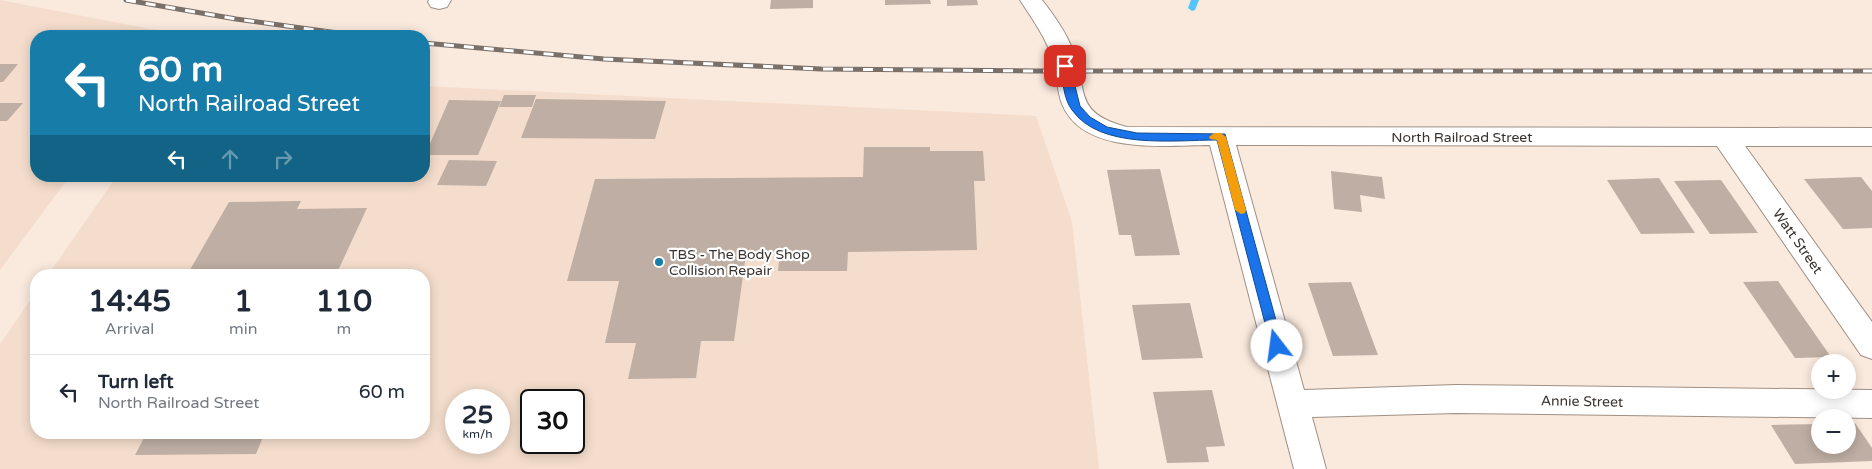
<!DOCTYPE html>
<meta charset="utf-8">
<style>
body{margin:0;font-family:"Varela Round",sans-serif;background:#f2f2f3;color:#1f2937;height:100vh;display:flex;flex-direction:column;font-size:19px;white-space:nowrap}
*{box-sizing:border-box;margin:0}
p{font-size:16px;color:#747a83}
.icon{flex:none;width:28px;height:28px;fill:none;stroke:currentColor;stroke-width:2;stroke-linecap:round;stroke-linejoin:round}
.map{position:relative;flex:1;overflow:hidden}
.panel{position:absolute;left:30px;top:269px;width:400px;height:170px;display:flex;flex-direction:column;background:#fff;border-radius:20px;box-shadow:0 2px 12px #0003}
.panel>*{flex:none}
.banner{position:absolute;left:30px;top:30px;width:400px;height:152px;border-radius:20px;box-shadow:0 2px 12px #0003;background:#177ca7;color:#fff;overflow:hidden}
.buttons{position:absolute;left:1811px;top:354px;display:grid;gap:10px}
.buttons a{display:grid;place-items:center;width:45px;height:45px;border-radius:50%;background:#fff;box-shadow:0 2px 12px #0003;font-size:25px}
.speed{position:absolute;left:445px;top:389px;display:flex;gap:10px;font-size:25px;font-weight:700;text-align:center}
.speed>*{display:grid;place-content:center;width:65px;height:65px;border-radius:50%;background:#fff;box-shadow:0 2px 12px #0003;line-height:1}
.speed small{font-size:12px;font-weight:400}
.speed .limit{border:2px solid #111;border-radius:8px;background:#fff;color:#111}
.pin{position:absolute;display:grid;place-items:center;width:42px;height:42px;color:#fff;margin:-21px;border-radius:10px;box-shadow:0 2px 8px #0006}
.me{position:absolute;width:55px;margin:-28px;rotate:345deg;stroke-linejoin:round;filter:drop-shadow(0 0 4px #0008)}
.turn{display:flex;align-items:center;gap:18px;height:105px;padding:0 25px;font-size:22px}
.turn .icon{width:65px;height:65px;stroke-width:2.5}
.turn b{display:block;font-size:35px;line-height:42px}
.lanes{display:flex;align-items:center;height:48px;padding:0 25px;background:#0003;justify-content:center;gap:25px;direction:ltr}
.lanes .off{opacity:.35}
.eta{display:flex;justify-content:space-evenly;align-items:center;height:85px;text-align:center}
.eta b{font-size:30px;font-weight:700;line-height:35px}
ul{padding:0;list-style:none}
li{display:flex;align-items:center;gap:15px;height:75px;padding:0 25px;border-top:1px solid #e0e1e3}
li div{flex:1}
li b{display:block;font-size:19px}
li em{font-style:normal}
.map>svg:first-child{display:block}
.built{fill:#f4ddcc;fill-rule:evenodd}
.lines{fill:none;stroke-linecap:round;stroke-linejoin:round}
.stream{fill:#53c4fc;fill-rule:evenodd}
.building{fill:#beaea3}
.minor-casing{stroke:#9f9085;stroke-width:2}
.minor{fill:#fff;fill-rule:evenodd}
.rail-casing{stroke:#7a706a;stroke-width:5}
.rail{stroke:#fff;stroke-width:3;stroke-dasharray:10;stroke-linecap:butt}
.route{fill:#1a73e8;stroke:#114b97}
.slow{fill:#f59e0b}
.poi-dot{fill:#177ca7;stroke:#fff;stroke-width:2}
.labels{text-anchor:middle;stroke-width:4.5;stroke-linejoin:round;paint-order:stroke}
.street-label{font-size:14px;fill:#38322e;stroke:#fff}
.poi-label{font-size:14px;fill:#38322e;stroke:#fff;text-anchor:start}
</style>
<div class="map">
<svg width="1872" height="469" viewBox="0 0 1872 469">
<rect width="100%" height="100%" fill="#fae9dd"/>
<path class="built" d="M 0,0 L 176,34 L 175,36 L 36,36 L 36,176 L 70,176 L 0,270 Z
M 424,86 L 1036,116 L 1072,222 L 1099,469 L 0,469 L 0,344 L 36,292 L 36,432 L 424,432 L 424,275 L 48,275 L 117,176 L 424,176 ZM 456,400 L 499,400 L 499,442 L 456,442 ZM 531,400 L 574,400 L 574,442 L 531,442 Z"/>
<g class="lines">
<path class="stream" d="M 1191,0 L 1199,0 L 1195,10 L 1192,11 L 1188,8 Z"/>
</g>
<path class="building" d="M 771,0 L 813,0 L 813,8 L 770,9 Z
M 885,0 L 930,0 L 931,4 L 885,5 Z
M 947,0 L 977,0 L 978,5 L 947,6 Z
M 0,64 L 18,64 L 3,82 L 0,82 Z
M 504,95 L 536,95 L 532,107 L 499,107 Z
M 536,99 L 666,101 L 655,139 L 521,138 Z
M 449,100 L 501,101 L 478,155 L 425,155 Z
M 0,103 L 23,103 L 7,121 L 0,121 Z
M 864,147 L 930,147 L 930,151 L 983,151 L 985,181 L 974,181 L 977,250 L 848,252 L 847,271 L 778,271 L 780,253 L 746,254 L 734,341 L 701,341 L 696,378 L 628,379 L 636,343 L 605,343 L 619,281 L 567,281 L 595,179 L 863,177 Z
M 449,160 L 497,161 L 486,186 L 437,185 Z
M 1160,169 L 1180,255 L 1135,256 L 1131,235 L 1119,235 L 1107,170 Z
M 1331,171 L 1382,177 L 1385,199 L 1360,195 L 1362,212 L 1334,209 Z
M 1861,177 L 1872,191 L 1872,228 L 1843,229 L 1804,179 Z
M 1659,178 L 1695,233 L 1641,234 L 1607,180 Z
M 1721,180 L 1758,233 L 1710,234 L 1674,181 Z
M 301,201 L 297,209 L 367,208 L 336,275 L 187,275 L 229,202 Z
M 1778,281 L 1831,357 L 1795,358 L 1743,282 Z
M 1351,282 L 1378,355 L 1333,356 L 1308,283 Z
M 1190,303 L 1203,358 L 1142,360 L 1132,305 Z
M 1212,390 L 1225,446 L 1206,447 L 1209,462 L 1167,463 L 1153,392 Z
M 1848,423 L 1855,423 L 1872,448 L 1872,461 L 1795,464 L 1771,425 L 1820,424 L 1820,445 L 1848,445 Z
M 147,432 L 265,432 L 256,454 L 135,455 Z"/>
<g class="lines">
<g class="minor-casing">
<path id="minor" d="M 429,0 L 451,0 L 447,7 L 439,9 L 431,7 L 428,2 Z
M 1020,0 L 1042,0 C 1053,14 1064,29 1071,46 C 1090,89 1070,112 1127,127 L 1872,128 L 1872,146 L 1745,146 L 1872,322 L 1872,359 L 1861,355 L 1717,146 L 1236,145 L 1304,390 L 1456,385 L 1872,390 L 1872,418 L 1456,413 L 1312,417 L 1326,469 L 1294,469 L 1210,145 C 1166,145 1083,156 1062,104 C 1057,91 1057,77 1054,63 C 1047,39 1033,20 1020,0 Z"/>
</g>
<use href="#minor" class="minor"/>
<g class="rail-casing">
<path id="rail" d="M 126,0 L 236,19 L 360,36
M 424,43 L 604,59 L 821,69 L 1036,71 L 1872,71"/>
</g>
<use href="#rail" class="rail"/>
</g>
<path class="route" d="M 1065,63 L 1070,66 L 1080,106 L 1090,117 L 1107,127 L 1137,133 L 1225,134 L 1283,346 L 1282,350 L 1277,352 L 1273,350 L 1271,346 L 1217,140 C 1174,140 1100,150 1072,110 C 1063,98 1063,80 1060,66 Z"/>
<path class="slow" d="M 1214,133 L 1221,133 L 1226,137 L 1246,210 L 1245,213 L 1241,214 L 1235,210 L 1217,140 L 1210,139 L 1209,137 Z"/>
<circle class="poi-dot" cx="659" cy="262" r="5"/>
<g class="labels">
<g class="street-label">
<text x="1462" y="142">North Railroad Street</text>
<text transform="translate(1798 241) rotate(55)" y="5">Watt Street</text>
<text transform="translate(1582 401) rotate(1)" y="5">Annie Street</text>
</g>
<g class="poi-label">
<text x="669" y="259">TBS - The Body Shop<tspan x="669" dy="16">Collision Repair</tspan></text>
</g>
</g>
</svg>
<div class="buttons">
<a>+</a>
<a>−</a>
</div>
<div class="speed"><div>25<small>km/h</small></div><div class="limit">30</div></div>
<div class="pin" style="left:1065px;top:66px;background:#d93025"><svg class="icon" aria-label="arrive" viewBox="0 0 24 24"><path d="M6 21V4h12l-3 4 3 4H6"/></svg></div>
<svg class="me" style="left:1277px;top:346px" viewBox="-20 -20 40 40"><circle r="19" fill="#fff"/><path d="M0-13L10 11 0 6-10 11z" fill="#1a73e8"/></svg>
<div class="banner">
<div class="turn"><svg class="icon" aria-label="left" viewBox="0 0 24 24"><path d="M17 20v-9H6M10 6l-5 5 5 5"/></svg><div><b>60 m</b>North Railroad Street</div></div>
<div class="lanes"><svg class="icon" aria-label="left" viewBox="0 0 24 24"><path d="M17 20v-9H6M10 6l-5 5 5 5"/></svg><svg class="icon off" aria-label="ahead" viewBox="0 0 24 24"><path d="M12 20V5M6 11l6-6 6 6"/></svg><svg class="icon off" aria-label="right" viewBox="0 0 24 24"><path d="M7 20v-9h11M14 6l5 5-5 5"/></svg></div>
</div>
<section class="panel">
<div class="eta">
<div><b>14:45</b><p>Arrival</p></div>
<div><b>1</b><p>min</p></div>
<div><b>110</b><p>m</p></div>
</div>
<ul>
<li><svg class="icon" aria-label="left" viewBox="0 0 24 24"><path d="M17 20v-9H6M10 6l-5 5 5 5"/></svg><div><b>Turn left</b><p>North Railroad Street</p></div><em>60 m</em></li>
</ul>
</section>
</div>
